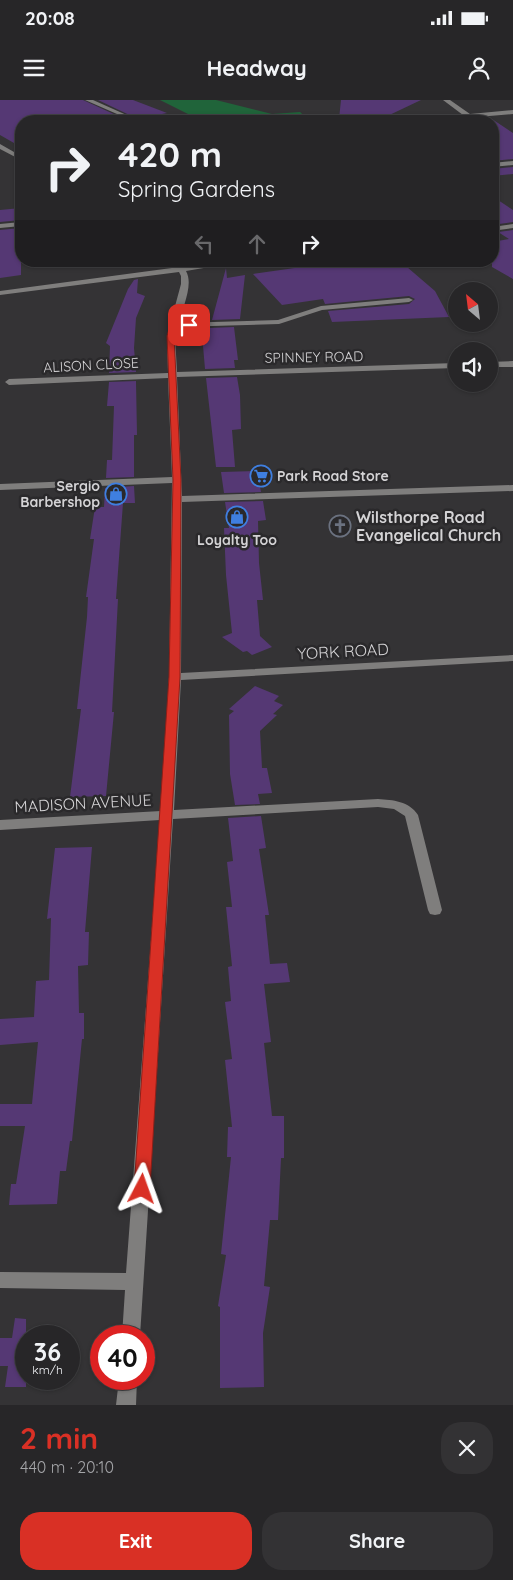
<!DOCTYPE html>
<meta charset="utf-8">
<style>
body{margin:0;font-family:Quicksand,sans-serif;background:#333234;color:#f1f3f6;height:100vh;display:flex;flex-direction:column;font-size:19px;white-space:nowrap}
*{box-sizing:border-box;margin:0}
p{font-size:16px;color:#a4a5a8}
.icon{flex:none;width:28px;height:28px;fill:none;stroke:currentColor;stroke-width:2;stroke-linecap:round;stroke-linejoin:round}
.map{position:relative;height:1305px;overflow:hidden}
.panel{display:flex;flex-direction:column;background:#272628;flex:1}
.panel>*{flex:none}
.top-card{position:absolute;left:15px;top:15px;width:484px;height:152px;border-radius:20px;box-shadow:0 1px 4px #0004,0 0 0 1px #434345;background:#272628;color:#f1f3f6;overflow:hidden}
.needle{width:32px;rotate:332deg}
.buttons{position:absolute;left:448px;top:182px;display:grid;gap:10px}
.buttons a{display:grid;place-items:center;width:50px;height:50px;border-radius:50%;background:#272628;box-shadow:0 1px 4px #0004,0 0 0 1px #434345;font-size:25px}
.speed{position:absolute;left:15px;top:1225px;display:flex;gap:10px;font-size:25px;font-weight:700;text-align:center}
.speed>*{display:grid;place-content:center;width:65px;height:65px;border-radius:50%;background:#272628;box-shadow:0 1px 4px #0004,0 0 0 1px #434345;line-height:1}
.speed small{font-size:12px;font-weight:400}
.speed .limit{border:8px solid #d22;background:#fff;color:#111}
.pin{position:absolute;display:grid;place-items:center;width:42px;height:42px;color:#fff;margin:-21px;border-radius:10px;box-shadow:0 2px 8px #0006}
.me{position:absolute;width:55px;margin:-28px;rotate:4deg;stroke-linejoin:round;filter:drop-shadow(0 0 4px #0008)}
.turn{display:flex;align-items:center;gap:18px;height:105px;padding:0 20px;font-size:22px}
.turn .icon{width:65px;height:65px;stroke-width:2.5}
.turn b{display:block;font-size:35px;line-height:42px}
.lanes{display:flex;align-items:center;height:48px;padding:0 20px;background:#0003;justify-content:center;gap:25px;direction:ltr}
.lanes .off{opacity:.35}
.round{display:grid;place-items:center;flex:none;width:52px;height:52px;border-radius:20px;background:#333234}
.summary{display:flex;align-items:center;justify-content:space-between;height:85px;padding:0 20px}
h1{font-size:30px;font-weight:700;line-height:38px;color:#d93025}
.button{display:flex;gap:10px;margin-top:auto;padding:10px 20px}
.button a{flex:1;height:58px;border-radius:20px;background:#d93025;color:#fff;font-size:20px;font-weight:700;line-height:58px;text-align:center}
.button a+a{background:#333234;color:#f1f3f6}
.status{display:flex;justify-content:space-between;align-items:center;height:35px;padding:0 25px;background:#272628;direction:ltr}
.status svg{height:14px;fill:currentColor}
header{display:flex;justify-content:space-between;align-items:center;height:65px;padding:0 20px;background:#272628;font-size:22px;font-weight:700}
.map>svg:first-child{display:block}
.green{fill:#20643a}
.building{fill:#553874}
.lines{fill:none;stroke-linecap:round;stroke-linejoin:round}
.minor{fill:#7f7e7d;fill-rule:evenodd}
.route{fill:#d93025;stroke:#8d1f18}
.labels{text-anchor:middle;stroke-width:5;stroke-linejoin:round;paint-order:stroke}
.far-street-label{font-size:14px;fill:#d4d3d5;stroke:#2a292b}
.far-poi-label{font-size:14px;font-weight:bold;fill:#d4d3d5;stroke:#2a292b;text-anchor:start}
.poi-label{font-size:16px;font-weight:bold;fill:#d4d3d5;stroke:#2a292b;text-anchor:start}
.street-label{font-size:16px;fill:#d4d3d5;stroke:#2a292b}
</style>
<div class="status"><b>20:08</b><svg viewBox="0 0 49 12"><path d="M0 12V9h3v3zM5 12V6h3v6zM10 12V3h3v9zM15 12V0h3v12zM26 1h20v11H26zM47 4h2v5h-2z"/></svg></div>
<header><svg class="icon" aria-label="menu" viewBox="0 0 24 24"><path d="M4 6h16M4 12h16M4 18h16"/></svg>Headway<svg class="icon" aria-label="person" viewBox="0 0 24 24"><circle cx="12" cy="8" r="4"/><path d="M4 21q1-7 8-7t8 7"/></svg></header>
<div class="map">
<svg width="513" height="1305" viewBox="0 0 513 1305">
<rect width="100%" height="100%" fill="#343335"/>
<path class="green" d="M 160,0 L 216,0 L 272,14 L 300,12 L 309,20 L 308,21 L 202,21 Z"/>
<path class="building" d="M 0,0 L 83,0 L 129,21 L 21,21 L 21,47 L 0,35 Z
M 98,0 L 133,0 L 167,13 L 162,14 L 176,21 L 142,21 Z
M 341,0 L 421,0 L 381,19 L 357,21 L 354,18 L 339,19 Z
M 492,19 L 513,33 L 513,59 L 492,61 Z
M 513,67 L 513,74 L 492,76 L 492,69 Z
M 492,96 L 513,110 L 513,122 L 492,125 Z
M 21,108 L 21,120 L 0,122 L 0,110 Z
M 21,128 L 21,175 L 0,178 L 0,130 Z
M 513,130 L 513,179 L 492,167 L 492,142 L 509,139 L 498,132 Z
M 344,161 L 400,161 L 435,191 L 449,217 L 332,222 L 328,211 L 409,204 L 415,199 L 409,196 L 325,204 L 323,199 L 282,205 L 253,174 Z
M 226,168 L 227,178 L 245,175 L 240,219 L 212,220 Z
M 138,179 L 137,193 L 145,196 L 136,218 L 134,248 L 136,272 L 109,273 L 110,246 L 106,243 L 128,189 L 134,180 Z
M 234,227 L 238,260 L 234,260 L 235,268 L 205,269 L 202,234 L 208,234 L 210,228 Z
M 237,277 L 240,295 L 241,329 L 232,330 L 235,367 L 216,367 L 206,278 Z
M 136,281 L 137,335 L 134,335 L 134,377 L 106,378 L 107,360 L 112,360 L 114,306 L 107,306 L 109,282 Z
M 257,371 L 261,392 L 224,393 L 221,372 Z
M 134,386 L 135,403 L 123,403 L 116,499 L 118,499 L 112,612 L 114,612 L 106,696 L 70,697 L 81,609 L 77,609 L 87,517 L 88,497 L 86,497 L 94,439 L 90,439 L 95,407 L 104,407 L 105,388 Z
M 263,401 L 266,420 L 258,421 L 259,463 L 263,500 L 257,500 L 260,536 L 272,547 L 252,555 L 247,551 L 243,552 L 222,537 L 232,533 L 226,475 L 224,428 L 229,428 L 225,402 Z
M 255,586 L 279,596 L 274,601 L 283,605 L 273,614 L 277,615 L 260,631 L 262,668 L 267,668 L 272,693 L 258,694 L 260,704 L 235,705 L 230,674 L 229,615 L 234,611 L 229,609 Z
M 261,716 L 266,748 L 259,749 L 269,815 L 265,815 L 270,864 L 287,863 L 290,882 L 264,884 L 271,942 L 264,943 L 272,1016 L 284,1016 L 284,1058 L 281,1058 L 278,1120 L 270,1120 L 264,1186 L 270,1187 L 263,1233 L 264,1287 L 220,1288 L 220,1207 L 218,1206 L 226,1155 L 221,1154 L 231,1057 L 227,1057 L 228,1027 L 232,1027 L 225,960 L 232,959 L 225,902 L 231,901 L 228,867 L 232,866 L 226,807 L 232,807 L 227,762 L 233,761 L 228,718 Z
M 92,747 L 85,832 L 89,832 L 88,865 L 78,866 L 79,913 L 84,913 L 84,939 L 82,939 L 72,1041 L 70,1041 L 66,1071 L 60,1071 L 57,1104 L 9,1105 L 11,1084 L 16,1084 L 25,1026 L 0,1026 L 0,1004 L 32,1004 L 38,942 L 0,945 L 0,919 L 34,917 L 36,881 L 49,880 L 51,818 L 47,819 L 55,748 Z
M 15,1218 L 26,1219 L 26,1287 L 5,1287 L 8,1266 L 0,1266 L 0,1238 L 12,1238 Z"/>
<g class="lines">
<path class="minor" d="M 85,0 L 93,0 L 140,21 L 133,21 Z
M 443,0 L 450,0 L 470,14 L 513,10 L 513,14 L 430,21 L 411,21 L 463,15 Z
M 0,44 L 21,56 L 21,60 L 0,49 Z
M 513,61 L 513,65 L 492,67 L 492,63 Z
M 21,122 L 21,126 L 0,128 L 0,124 Z
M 513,124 L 513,128 L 492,131 L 492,127 Z
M 224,161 L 245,161 L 186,171 C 194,185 182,208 179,223 L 278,220 L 321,206 L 409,198 L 413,200 L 409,202 L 322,210 L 279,224 L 177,227 L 175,236 L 177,272 L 456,263 L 456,268 L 177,277 L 182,396 L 513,385 L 513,391 L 182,402 L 181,573 L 513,555 L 513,561 L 181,580 L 174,710 L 378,699 C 393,700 409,701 418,715 L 442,810 L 440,814 L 435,815 L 430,814 L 428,810 L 405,716 L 394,709 L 378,707 L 173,719 L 140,1236 L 122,1236 L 125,1190 L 0,1188 L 0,1172 L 126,1173 L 160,720 L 0,730 L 0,720 L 161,711 L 169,577 L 172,383 L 0,390 L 0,384 L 172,377 L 168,278 L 9,285 L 5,282 L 9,279 L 168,273 L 167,236 L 181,184 L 181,176 L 179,172 L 0,195 L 0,191 Z
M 513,261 L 513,267 L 489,267 L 489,262 Z
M 119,1279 L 137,1279 L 136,1305 L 116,1305 Z"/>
</g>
<path class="route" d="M 174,222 L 189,223 L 193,225 L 189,227 L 177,227 L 174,236 L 181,380 L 180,577 L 150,1089 L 148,1094 L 142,1096 L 136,1094 L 134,1089 L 169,577 L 173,380 L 167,236 L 170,225 Z"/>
<defs>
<g id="supermarket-ring" transform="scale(1.125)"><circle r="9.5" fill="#2a292b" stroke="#3f7fe0" stroke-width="1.5"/><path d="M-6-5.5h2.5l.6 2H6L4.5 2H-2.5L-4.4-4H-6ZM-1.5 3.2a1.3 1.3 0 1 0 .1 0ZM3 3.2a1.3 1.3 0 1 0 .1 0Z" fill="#3f7fe0"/></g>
<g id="shop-ring" transform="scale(1.125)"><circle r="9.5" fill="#2a292b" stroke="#3f7fe0" stroke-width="1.5"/><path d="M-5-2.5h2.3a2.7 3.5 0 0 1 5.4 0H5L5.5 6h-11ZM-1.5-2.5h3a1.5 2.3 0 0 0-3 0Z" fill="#3f7fe0"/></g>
<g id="church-ring" transform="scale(1.125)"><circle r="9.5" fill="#2a292b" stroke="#6b7280" stroke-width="1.5"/><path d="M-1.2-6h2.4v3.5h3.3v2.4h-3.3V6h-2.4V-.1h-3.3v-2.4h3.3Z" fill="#6b7280"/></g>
</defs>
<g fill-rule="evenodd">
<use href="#supermarket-ring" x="261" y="376"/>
<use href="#shop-ring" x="116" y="394"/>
<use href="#shop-ring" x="237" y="417"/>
<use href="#church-ring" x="340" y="426"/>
</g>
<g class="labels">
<g class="far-street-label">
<text transform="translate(314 257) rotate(-1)" y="5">SPINNEY ROAD</text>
<text transform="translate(91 265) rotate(-3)" y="5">ALISON CLOSE</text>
</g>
<g class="far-poi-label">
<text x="277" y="381">Park Road Store</text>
<text x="100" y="391" text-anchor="end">Sergio<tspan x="100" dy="16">Barbershop</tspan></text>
<text x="237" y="445" text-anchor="middle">Loyalty Too</text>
</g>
<g class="poi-label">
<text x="356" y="423">Wilsthorpe Road<tspan x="356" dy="18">Evangelical Church</tspan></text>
</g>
<g class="street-label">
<text transform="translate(343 551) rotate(-3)" y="6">YORK ROAD</text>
<text transform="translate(83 703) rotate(-3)" y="6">MADISON AVENUE</text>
</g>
</g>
</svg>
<div class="buttons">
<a><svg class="needle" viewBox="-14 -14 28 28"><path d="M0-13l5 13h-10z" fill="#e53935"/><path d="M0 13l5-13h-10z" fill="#a4a5a8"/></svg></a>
<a><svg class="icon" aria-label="sound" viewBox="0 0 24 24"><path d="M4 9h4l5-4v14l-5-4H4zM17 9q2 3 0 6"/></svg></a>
</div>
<div class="speed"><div>36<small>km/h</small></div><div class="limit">40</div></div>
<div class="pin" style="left:189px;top:225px;background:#d93025"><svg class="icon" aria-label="arrive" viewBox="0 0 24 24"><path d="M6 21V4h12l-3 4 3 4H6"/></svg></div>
<svg class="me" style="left:142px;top:1089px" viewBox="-20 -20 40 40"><path d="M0-17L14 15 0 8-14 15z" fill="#d93025" stroke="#fff" stroke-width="4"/></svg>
<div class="top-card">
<div class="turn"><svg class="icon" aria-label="right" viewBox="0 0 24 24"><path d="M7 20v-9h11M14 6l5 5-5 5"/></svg><div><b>420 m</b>Spring Gardens</div></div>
<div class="lanes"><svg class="icon off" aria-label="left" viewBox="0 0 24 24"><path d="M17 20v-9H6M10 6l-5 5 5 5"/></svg><svg class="icon off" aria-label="ahead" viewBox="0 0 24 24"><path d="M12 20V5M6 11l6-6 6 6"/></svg><svg class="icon" aria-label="right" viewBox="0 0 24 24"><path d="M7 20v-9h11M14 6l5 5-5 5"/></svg></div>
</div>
</div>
<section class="panel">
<div class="summary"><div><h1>2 min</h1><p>440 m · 20:10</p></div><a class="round"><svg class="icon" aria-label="close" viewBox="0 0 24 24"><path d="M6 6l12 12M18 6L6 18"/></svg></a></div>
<div class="button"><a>Exit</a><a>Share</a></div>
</section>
